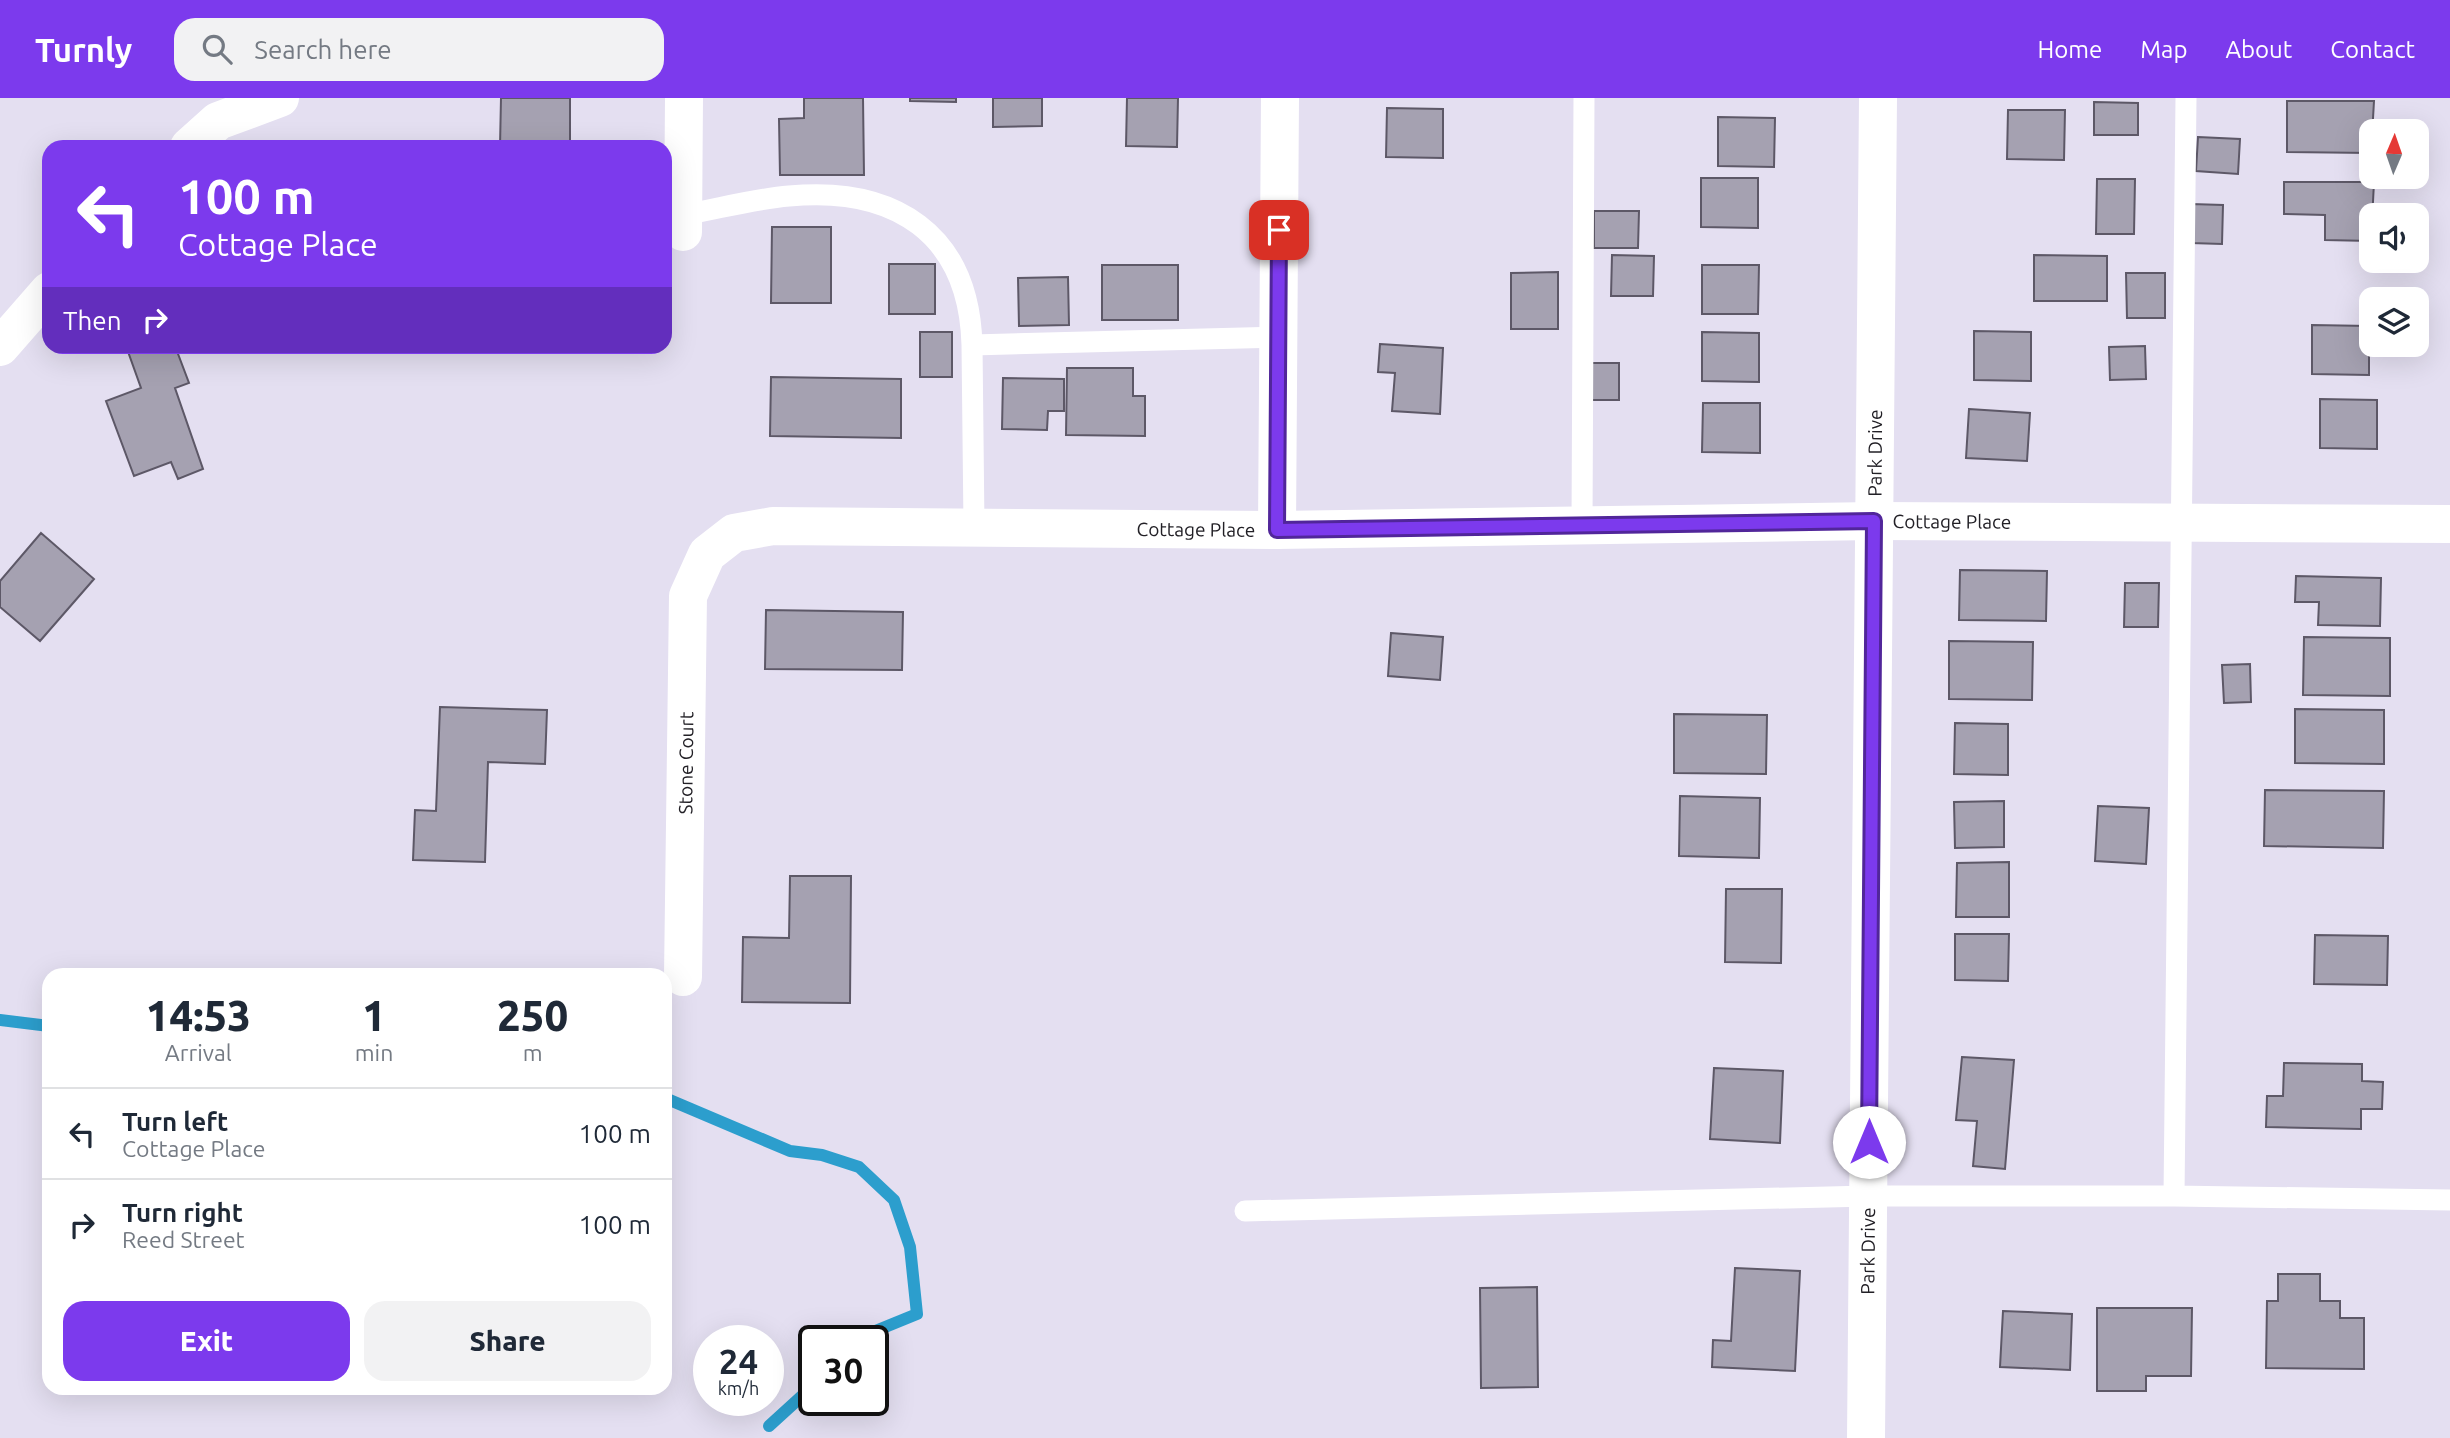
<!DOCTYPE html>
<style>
body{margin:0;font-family:Ubuntu,sans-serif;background:#f2f2f3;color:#1f2937;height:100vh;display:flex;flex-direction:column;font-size:26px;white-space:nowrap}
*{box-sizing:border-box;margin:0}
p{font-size:23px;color:#747a83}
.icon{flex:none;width:38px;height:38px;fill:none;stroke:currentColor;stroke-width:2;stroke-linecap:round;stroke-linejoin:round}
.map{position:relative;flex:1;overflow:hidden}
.drawer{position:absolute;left:42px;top:870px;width:630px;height:427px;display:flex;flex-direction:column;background:#fff;border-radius:21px;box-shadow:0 7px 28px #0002}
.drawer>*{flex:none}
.hud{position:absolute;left:42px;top:42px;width:630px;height:214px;border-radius:21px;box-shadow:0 7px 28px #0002;background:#7c3aed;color:#fff;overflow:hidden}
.needle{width:46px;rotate:2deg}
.fabs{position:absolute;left:2359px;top:21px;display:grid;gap:14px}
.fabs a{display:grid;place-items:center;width:70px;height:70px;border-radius:14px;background:#fff;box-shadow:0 7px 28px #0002;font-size:35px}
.speed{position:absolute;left:693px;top:1227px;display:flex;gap:14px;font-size:35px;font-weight:700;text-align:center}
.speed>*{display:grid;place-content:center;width:91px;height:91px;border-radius:50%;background:#fff;box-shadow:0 7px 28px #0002;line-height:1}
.speed small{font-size:18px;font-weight:400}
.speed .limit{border:4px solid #111;border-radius:10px;background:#fff;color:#111}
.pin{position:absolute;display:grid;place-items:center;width:60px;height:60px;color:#fff;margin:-30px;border-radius:14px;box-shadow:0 4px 10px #0006}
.me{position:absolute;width:77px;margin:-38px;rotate:0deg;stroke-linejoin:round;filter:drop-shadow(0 0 5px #0008)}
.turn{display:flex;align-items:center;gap:24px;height:147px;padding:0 21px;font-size:32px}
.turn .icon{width:91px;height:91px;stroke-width:2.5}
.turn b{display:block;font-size:49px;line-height:60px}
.then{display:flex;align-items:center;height:66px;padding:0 21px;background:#0003;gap:14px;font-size:26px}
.eta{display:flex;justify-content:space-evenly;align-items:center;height:119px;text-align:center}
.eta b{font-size:42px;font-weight:800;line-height:49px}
.primary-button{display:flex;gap:14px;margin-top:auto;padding:14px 21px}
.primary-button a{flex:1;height:80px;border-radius:21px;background:#7c3aed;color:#fff;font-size:28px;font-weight:800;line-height:80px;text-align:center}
.primary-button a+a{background:#f2f2f3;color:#1f2937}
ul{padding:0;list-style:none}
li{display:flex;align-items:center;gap:21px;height:91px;padding:0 21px;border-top:2px solid #e0e1e3}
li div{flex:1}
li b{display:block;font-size:26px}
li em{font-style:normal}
header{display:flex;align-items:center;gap:42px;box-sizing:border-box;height:98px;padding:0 35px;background:#7c3aed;color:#fff}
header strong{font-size:33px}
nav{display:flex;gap:38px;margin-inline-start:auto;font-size:24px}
.search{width:490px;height:63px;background:#f2f2f3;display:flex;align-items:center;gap:18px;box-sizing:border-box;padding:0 24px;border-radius:21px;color:#747a83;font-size:26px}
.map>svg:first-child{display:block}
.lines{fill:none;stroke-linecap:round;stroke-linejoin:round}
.stream{stroke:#2c9ecd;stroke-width:12}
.building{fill:#a5a1b1;stroke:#5d5867;stroke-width:2}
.lane{stroke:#fff;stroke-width:21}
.street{stroke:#fff;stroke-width:38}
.route-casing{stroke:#51269a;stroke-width:18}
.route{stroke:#7c3aed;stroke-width:12}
.labels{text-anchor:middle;stroke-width:5;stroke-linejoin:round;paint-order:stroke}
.street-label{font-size:19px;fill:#222026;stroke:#f1ecfe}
</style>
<header>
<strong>Turnly</strong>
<div class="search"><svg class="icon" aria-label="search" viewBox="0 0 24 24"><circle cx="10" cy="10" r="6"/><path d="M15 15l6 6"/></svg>Search here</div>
<nav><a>Home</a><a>Map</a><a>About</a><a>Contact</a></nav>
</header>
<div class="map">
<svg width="2450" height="1340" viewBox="0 0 2450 1340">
<rect width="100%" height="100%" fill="#e4dff1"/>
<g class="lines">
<path class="stream" d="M 0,922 L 49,928
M 665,1000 L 790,1053 L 822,1057 L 859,1069 L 894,1102 L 910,1149 L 917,1216 L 868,1236 L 861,1242
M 769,1328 L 814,1287"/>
</g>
<path class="building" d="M 501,0 L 570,0 L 570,49 L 500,49 Z
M 804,0 L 863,0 L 864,77 L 780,77 L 779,21 L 804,20 Z
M 910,0 L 956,0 L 956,4 L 910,3 Z
M 993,0 L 1042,0 L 1042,28 L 993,29 Z
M 1127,0 L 1178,0 L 1177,49 L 1126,48 Z
M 2287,3 L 2374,3 L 2371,55 L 2287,54 Z
M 2094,4 L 2138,5 L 2138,37 L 2094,37 Z
M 1387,10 L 1443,11 L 1443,60 L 1386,59 Z
M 2008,12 L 2065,12 L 2064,62 L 2007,61 Z
M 1718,19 L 1775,20 L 1774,69 L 1718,68 Z
M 2198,39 L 2240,41 L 2238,76 L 2196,73 Z
M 1701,80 L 1758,80 L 1758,130 L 1701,129 Z
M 2097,81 L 2135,81 L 2134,136 L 2096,136 Z
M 2284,84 L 2374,84 L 2371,143 L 2325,142 L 2325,117 L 2284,116 Z
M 2191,106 L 2223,107 L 2222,146 L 2191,145 Z
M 1594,113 L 1639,113 L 1638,150 L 1594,150 Z
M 772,129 L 831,129 L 831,205 L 771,205 Z
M 1612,157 L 1654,158 L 1653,198 L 1611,198 Z
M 2034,157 L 2107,158 L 2107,203 L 2034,203 Z
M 889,166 L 935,166 L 935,216 L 889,216 Z
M 1102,167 L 1178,167 L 1178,222 L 1102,222 Z
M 1702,167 L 1759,167 L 1758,216 L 1702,216 Z
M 1558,174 L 1558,231 L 1511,231 L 1511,175 Z
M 2126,175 L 2165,175 L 2165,220 L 2127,220 Z
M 1068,179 L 1069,227 L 1019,228 L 1018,180 Z
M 2312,227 L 2369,228 L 2369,277 L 2312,276 Z
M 1974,233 L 2031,234 L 2031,283 L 1974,282 Z
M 920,234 L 952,234 L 952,279 L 920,279 Z
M 1702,234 L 1759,235 L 1759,284 L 1702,283 Z
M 1380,246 L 1443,250 L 1440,316 L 1392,313 L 1395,275 L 1378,274 Z
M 126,248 L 175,248 L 189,285 L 175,290 L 203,371 L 178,381 L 171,364 L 134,378 L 106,303 L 141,290 Z
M 2145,248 L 2146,281 L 2110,282 L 2109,249 Z
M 1585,265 L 1619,265 L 1619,302 L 1585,302 Z
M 1067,270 L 1133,270 L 1133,298 L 1145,298 L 1145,338 L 1066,337 Z
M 771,279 L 901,281 L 901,340 L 770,338 Z
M 1003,280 L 1064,281 L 1064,313 L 1048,313 L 1047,332 L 1002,331 Z
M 2320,301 L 2377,302 L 2377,351 L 2320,350 Z
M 1703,305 L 1760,305 L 1760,355 L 1702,354 Z
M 1969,311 L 2030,315 L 2027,363 L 1966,360 Z
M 41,435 L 94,481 L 40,543 L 0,509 L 0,483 Z
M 1960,472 L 2047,473 L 2046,523 L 1959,522 Z
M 2296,478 L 2381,480 L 2380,528 L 2318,527 L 2319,504 L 2295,504 Z
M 2125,485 L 2159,485 L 2158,529 L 2124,529 Z
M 766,512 L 903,514 L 902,572 L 765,571 Z
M 1391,535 L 1443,539 L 1440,582 L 1388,578 Z
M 2304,539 L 2390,540 L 2390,598 L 2303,597 Z
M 1949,543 L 2033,544 L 2032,602 L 1949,601 Z
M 2250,566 L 2251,604 L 2224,605 L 2222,567 Z
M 440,609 L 547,612 L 545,666 L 488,664 L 485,764 L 413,762 L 415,712 L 436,713 Z
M 2295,611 L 2384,612 L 2384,666 L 2295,665 Z
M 1674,616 L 1767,617 L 1766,676 L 1674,675 Z
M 1955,625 L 2008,626 L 2008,677 L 1954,676 Z
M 2265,692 L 2384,693 L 2383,750 L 2264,748 Z
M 1680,698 L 1760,700 L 1759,760 L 1679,758 Z
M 2004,703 L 2004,749 L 1955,750 L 1954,704 Z
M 2098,708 L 2149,710 L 2146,766 L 2095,763 Z
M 2009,764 L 2009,819 L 1956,819 L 1957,765 Z
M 790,778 L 851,778 L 850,905 L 742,904 L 743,839 L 789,840 Z
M 1726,791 L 1782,791 L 1781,865 L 1725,864 Z
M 1955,836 L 2009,836 L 2008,883 L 1955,882 Z
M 2315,837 L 2388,838 L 2387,887 L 2314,886 Z
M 1962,959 L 2014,962 L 2005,1071 L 1973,1068 L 1977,1023 L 1956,1022 Z
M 2284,965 L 2362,966 L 2362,983 L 2383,984 L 2382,1011 L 2361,1011 L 2361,1031 L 2266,1029 L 2267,998 L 2283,998 Z
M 1714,970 L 1783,973 L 1780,1045 L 1710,1041 Z
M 1735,1170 L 1800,1173 L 1795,1273 L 1712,1269 L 1713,1242 L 1731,1243 Z
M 2278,1176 L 2320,1176 L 2320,1203 L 2340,1203 L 2340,1220 L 2364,1220 L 2364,1271 L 2266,1270 L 2267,1203 L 2278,1203 Z
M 1537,1189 L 1538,1289 L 1481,1290 L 1480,1190 Z
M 2097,1210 L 2192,1210 L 2191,1278 L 2146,1278 L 2146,1293 L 2097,1293 Z
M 2003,1213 L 2072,1216 L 2070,1272 L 2000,1269 Z"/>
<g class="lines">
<path class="lane" d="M 683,117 C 718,111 753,101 789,98 C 894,88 969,135 972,247 L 974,429
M 972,247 L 1278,239
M 1582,428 L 1584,0
M 2174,1098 L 2186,0
M 1245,1113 L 1868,1098 L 2174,1098 L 2450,1102"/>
<g class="street">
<path d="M 189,49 L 218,23 L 280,0"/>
<path d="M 683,134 L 684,0"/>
<path d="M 0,249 L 49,193"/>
<path d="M 1277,432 L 1280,0"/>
<path id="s1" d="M 683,879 L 688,498 L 707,456 L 734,435 L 773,428 L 1277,432 L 1874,423 L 2450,426"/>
<path id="s2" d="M 1866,1340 L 1878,0"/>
</g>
</g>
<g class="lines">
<g class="route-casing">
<path id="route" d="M 1279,132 L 1277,432 L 1874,423 L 1869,1044"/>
</g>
<use href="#route" class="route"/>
</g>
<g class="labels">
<g class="street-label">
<text dy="7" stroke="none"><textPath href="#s2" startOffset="985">Park Drive</textPath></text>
<text dy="7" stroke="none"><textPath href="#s1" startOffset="1680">Cottage Place</textPath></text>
<text dy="7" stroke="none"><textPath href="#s1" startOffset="924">Cottage Place</textPath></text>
<text dy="7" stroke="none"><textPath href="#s1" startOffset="214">Stone Court</textPath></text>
<text dy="7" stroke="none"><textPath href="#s2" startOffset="187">Park Drive</textPath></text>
</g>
</g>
</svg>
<div class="fabs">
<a><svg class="needle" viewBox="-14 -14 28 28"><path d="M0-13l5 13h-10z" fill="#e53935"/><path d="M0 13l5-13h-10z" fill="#747a83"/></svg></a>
<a><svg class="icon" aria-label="sound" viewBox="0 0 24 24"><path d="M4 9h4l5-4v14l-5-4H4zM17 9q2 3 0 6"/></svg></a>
<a><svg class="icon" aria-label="layers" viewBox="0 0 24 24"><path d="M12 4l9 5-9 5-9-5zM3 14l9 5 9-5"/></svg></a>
</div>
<div class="speed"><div>24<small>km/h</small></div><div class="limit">30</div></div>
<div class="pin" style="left:1279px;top:132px;background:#d93025"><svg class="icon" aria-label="arrive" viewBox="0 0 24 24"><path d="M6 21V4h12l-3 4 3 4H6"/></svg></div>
<svg class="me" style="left:1869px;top:1044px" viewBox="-20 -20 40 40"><circle r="19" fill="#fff"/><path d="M0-13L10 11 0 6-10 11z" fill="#7c3aed"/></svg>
<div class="hud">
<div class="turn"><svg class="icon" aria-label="left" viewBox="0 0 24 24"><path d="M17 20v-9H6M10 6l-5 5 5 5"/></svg><div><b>100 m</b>Cottage Place</div></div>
<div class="then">Then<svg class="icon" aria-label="right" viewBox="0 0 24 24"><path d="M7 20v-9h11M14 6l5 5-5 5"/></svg></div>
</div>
<section class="drawer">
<div class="eta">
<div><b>14:53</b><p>Arrival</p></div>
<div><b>1</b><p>min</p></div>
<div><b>250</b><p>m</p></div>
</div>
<ul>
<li><svg class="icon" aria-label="left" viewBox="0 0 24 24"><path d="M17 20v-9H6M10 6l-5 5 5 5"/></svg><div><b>Turn left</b><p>Cottage Place</p></div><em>100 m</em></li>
<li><svg class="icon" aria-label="right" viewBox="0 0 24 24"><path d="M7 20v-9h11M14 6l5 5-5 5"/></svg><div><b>Turn right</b><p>Reed Street</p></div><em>100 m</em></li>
</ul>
<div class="primary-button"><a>Exit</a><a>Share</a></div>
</section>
</div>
